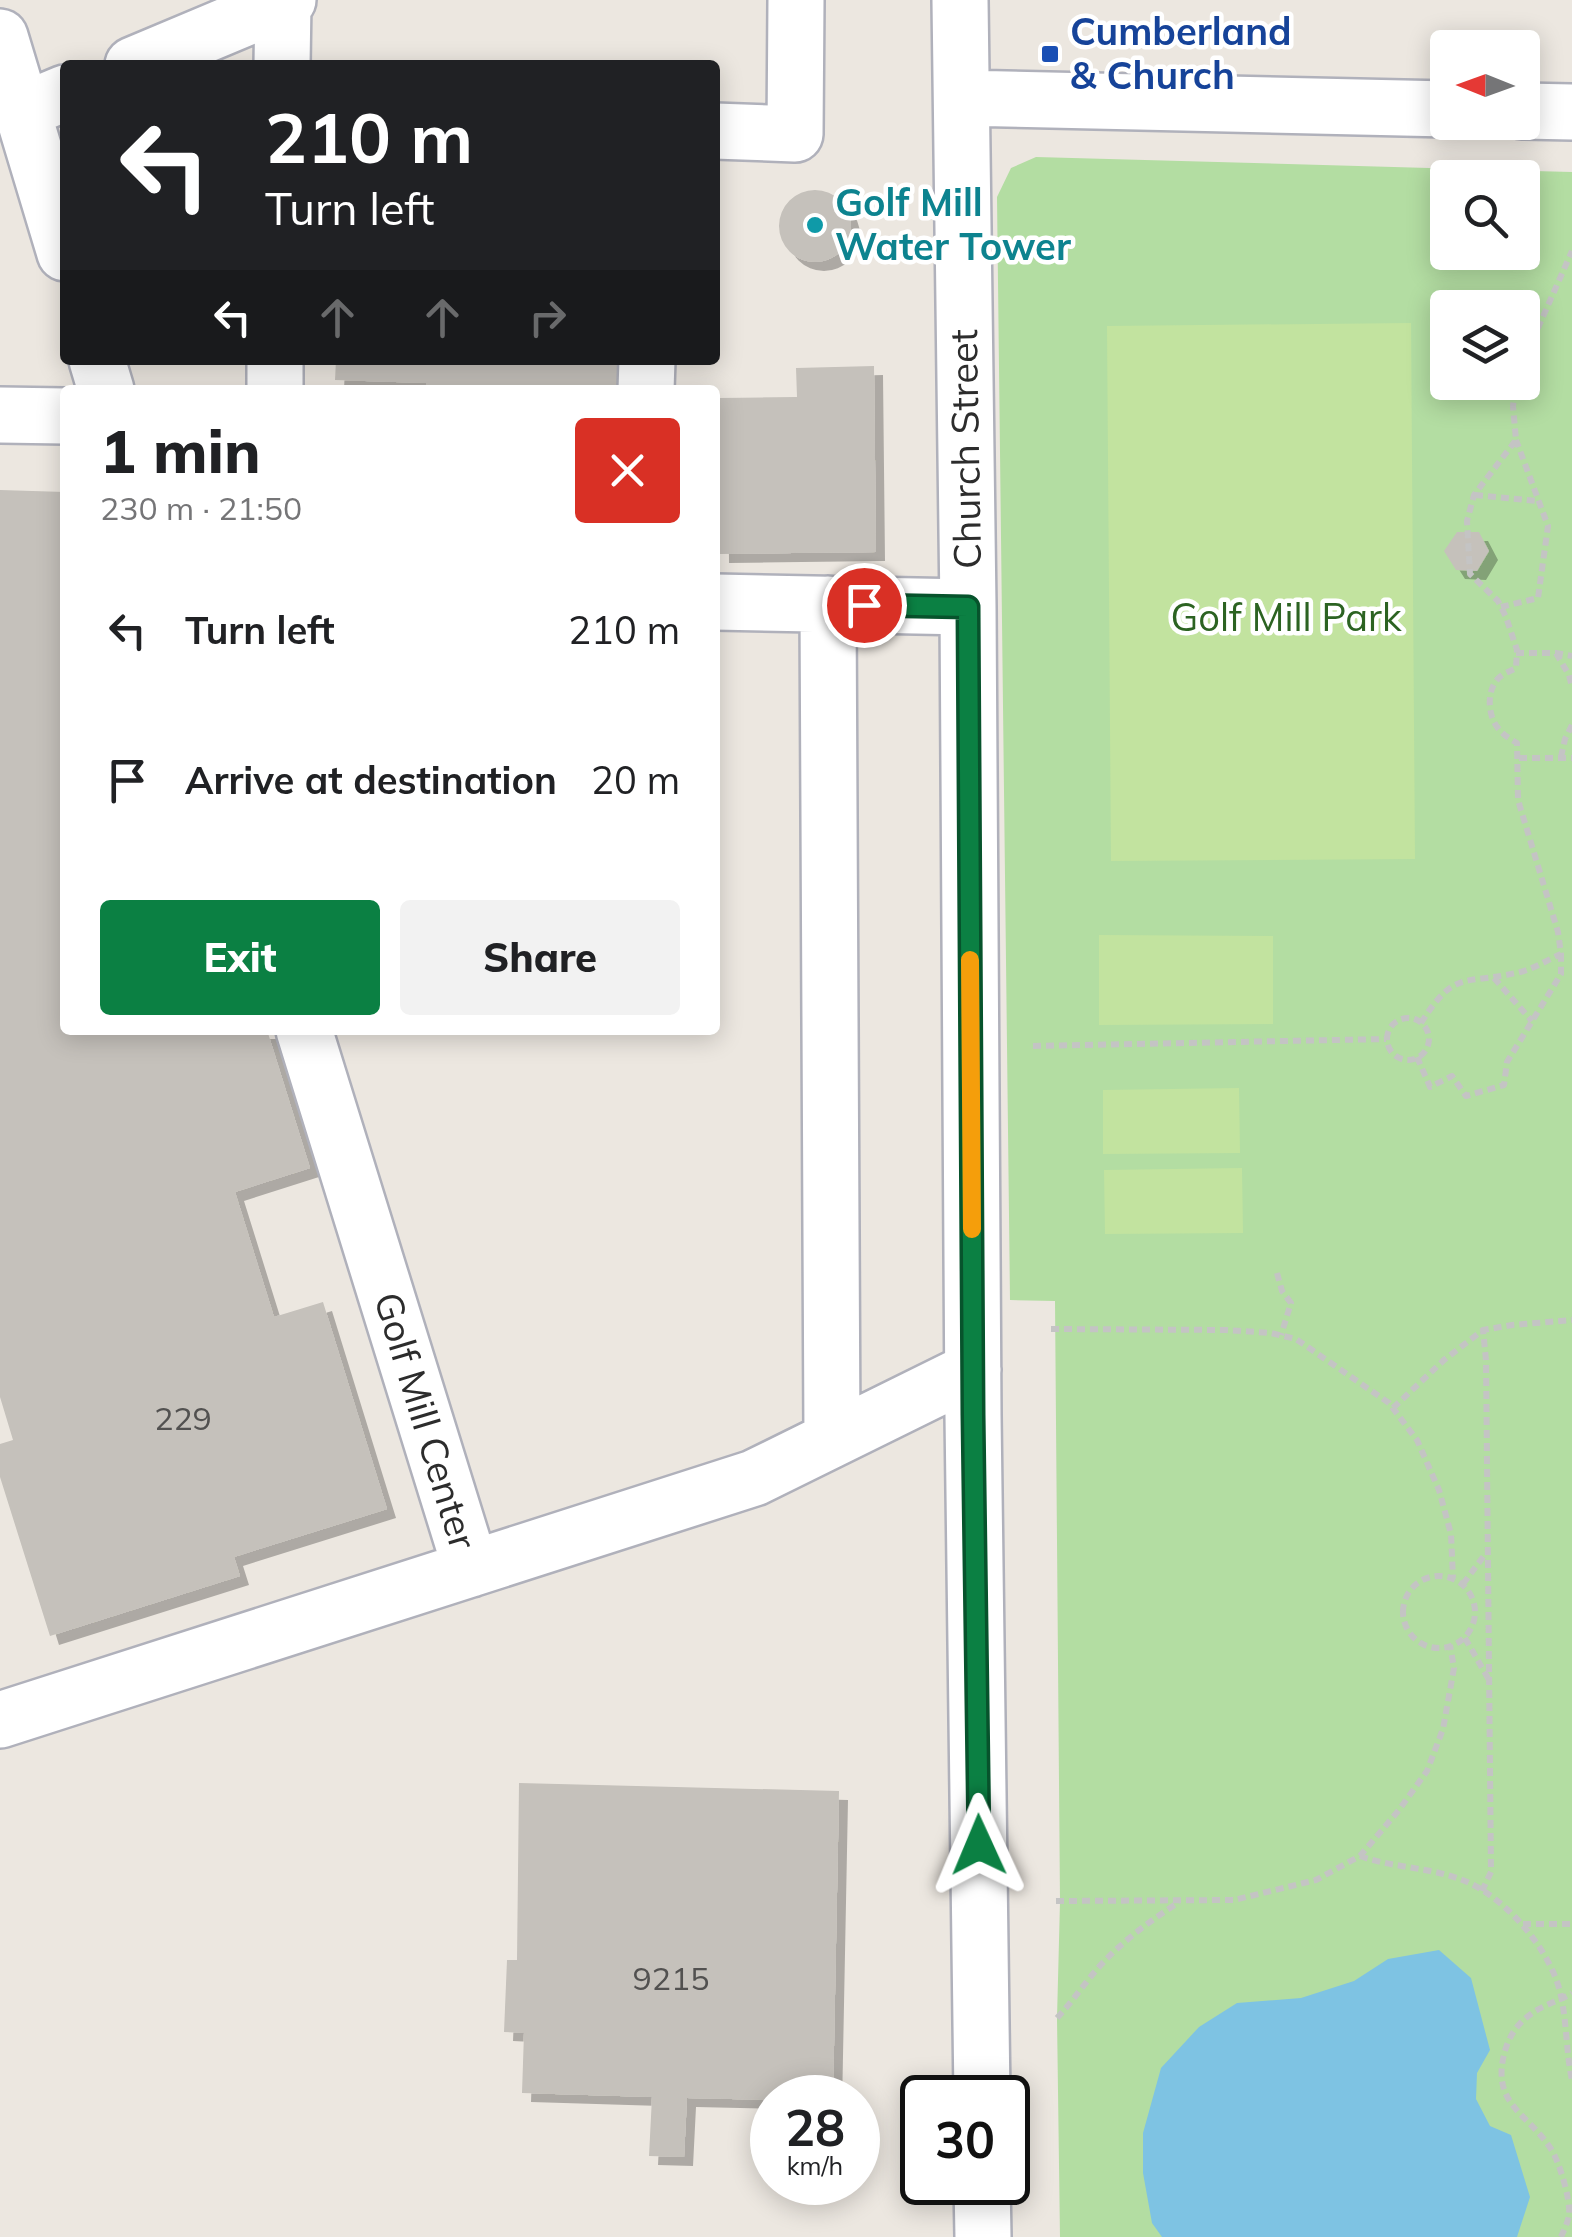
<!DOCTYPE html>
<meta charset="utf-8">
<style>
body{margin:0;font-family:Mulish,sans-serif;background:#f2f2f2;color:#202124;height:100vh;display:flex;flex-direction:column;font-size:38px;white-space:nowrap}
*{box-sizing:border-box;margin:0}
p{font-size:32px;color:#757577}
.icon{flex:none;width:55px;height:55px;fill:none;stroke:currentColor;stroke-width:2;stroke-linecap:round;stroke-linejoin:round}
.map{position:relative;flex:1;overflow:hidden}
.side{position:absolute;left:60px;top:385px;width:660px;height:650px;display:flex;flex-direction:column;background:#fff;border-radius:10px;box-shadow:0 5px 25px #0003}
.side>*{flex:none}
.banner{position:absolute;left:60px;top:60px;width:660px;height:305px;border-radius:10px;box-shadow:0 5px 25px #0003;background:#202124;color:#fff;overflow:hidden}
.needle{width:65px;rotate:271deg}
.tools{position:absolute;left:1430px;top:30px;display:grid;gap:20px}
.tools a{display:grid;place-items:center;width:110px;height:110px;border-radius:10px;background:#fff;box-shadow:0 5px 25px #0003;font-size:50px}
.speed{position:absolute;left:750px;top:2075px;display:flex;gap:20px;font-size:50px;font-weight:700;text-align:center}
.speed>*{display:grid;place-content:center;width:130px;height:130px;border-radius:50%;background:#fff;box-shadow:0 5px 25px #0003;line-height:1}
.speed small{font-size:25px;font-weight:400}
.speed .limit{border:5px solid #111;border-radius:15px;background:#fff;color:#111}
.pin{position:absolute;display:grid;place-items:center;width:85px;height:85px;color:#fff;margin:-42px;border:5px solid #fff;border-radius:50%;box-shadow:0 2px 10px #0007}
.me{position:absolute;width:110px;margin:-55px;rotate:359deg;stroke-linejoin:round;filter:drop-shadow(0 0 8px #0008)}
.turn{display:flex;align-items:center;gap:35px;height:210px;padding:0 40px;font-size:45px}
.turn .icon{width:130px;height:130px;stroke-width:2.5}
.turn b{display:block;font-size:70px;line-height:85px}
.lanes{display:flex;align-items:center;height:95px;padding:0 40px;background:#0003;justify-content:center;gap:50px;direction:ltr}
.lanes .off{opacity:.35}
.round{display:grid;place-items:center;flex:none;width:105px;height:105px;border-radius:10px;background:#f2f2f2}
.overview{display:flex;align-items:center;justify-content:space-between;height:170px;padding:0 40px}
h1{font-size:60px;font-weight:800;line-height:75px}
.button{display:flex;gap:20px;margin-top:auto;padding:20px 40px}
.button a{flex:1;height:115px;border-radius:10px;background:#0b8043;color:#fff;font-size:40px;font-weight:800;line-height:115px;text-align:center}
.button a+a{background:#f2f2f2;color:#202124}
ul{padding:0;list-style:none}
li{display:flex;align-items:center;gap:30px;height:150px;padding:0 40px}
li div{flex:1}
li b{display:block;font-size:38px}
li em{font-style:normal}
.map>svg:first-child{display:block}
.green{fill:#b3dda2;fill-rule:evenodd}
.pitch{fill:#c2e39f}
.water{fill:#7ec3e3}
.building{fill:#c5c1bb;filter:url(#shadow)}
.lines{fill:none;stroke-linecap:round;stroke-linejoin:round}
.minor-casing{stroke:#b0b1bb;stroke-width:60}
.path{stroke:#c4c4c4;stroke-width:6;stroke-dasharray:8 5;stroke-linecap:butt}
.minor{stroke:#fff;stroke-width:55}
.route-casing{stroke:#07532c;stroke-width:25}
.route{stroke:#0b8043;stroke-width:18}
.slow{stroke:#f59e0b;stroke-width:18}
.transit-dot{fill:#1a4fb4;stroke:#fff;stroke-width:4}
.culture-dot{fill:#0f9aa8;stroke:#fff;stroke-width:4}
.labels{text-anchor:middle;stroke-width:9;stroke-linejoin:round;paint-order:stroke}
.number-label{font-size:32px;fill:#525150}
.transit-label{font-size:38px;font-weight:bold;fill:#164399;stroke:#fff;text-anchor:start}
.culture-label{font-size:38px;font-weight:bold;fill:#0d838f;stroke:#fff;text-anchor:start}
.street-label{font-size:38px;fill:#2c2c2c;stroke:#fff}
.park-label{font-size:38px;fill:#2c6322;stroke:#fff}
</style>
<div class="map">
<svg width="1572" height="2237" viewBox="0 0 1572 2237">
<defs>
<filter id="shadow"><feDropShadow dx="9" dy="9" stdDeviation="0" flood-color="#0004"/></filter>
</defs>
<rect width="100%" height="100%" fill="#ece7e0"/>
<path class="green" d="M 1036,157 L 1572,172 L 1572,2237 L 1060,2237 L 1057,2018 L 1060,1902 L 1055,1301 L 1010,1300 L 997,197 L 1011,168 ZM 1448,178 L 1522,178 L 1522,252 L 1448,252 ZM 1448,308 L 1522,308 L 1522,382 L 1448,382 Z"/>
<path class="pitch" d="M 1411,323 L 1415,859 L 1111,861 L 1107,326 Z
M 1099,935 L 1273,936 L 1273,1024 L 1099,1025 Z
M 1239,1088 L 1240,1153 L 1103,1154 L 1103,1090 Z
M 1242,1168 L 1243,1233 L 1105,1234 L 1104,1170 Z"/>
<path class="water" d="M 1439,1950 L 1471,1978 L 1490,2050 L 1477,2073 L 1476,2099 L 1490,2126 L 1511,2135 L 1530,2197 L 1517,2237 L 1162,2237 L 1152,2223 L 1143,2173 L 1143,2133 L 1161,2068 L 1199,2027 L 1237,2003 L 1301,1998 L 1354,1981 L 1388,1959 Z"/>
<path class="building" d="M779 226a36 36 0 1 1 72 0a36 36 0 1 1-72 0Z
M 336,360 L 620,360 L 619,390 L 426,390 L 426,383 L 335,380 Z
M 874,366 L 876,552 L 720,554 L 719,398 L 797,397 L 796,368 Z
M 0,490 L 65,492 L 65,1030 L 267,1030 L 310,1168 L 235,1192 L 274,1317 L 323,1302 L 387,1509 L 234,1557 L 240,1576 L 50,1636 L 0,1477 L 0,1444 L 13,1440 L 0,1397 Z
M 1457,532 L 1479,532 L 1489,551 L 1477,571 L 1456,570 L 1444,551 Z
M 519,1783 L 839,1791 L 833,2098 L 772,2098 L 772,2100 L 687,2098 L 684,2157 L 649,2156 L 652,2097 L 522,2093 L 524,2033 L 504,2032 L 507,1960 L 517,1960 Z"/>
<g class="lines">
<g class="minor-casing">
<path id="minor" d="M 960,0 L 968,607 L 973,1415 L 982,2098
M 0,37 L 65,253
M 133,65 L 288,0
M 282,65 L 283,2
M 962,98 L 1448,109
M 22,111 L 65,93
M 1522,111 L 1572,112
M 715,131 L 795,134 L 796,0
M 97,360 L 106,390
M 275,390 L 275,360
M 646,390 L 647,360
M 0,415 L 65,416
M 715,602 L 968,607
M 828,604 L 832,1439
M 304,1030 L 471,1569
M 0,1720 L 754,1478 L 973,1370
M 982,2182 L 983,2237"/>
</g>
<path class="path" d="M 1522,364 L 1572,251
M 1475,495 L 1537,501
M 1501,607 L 1538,598 L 1548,526 L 1516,440
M 1516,653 L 1556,653 L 1572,656
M 1556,653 L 1569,675 L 1572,687
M 1561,757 L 1565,739 L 1572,725
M 1519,758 L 1572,758
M 1494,978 L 1532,1021
M1387 1039a21 21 0 1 1 42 0a21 21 0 1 1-42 0Z
M 1421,1023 C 1455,969 1463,985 1516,973 C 1532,970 1547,960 1561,954 L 1558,932 L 1518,800 L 1517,743 C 1510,739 1503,735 1498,728 C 1487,715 1486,687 1501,676 C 1506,672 1511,671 1516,668 L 1517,650 L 1506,617 L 1498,601 L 1470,574 L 1467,521 L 1474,495 L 1516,440 L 1513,406 L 1516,382
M 1033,1046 L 1386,1039
M 1417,1057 L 1430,1087 L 1452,1076 L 1466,1096 L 1504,1085 L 1507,1062 L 1561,974 L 1561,954
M 1277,1273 L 1282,1291 L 1291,1303 L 1281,1335
M 1051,1329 L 1226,1330 L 1271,1333 L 1296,1339 L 1389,1403 L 1417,1440 L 1439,1490 L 1451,1534 L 1453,1578
M 1393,1408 L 1444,1360 L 1483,1330 L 1512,1325 L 1572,1320
M1403 1612a36 36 0 1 1 72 0a36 36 0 1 1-72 0Z
M 1463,1584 L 1486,1553
M 1465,1638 L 1489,1680
M 1360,1856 C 1393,1868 1431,1867 1465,1881 C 1506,1898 1552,1951 1561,1996 C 1567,2024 1566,2052 1572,2080
M 1482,1891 L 1491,1872 L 1486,1360 L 1483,1330
M 1056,1901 L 1234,1900 L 1316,1880 L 1360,1856 L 1399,1810 L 1427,1771 L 1443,1729 L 1454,1668 L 1450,1645
M 1523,1924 L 1572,1924
M 1057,2018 C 1072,2002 1084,1984 1098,1968 C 1121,1942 1150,1921 1179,1902
M 1561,2237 C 1564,2230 1568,2222 1569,2215 C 1571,2200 1559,2161 1551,2149 C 1527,2112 1490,2104 1505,2051 C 1509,2036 1518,2023 1531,2014 C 1543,2005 1559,2001 1572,1993"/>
<use href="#minor" class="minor"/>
</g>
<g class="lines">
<g class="route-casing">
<path id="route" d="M 864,605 L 968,607 L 973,1415 L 979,1845"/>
</g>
<use href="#route" class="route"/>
<path class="slow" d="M 970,960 L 972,1229"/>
</g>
<rect class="transit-dot" x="1040" y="44" width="20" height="20" rx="5"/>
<circle class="culture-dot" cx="815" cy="225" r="10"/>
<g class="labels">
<g class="number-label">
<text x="183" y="1430">229</text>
<text x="671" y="1990">9215</text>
</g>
<g class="transit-label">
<text x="1070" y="45">Cumberland<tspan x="1070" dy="44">&amp; Church</tspan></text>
</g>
<g class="culture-label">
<text x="835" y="216">Golf Mill<tspan x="835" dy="44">Water Tower</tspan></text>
</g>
<g class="street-label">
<text transform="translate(966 449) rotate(-91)" y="13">Church Street</text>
<text transform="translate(425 1421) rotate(73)" y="13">Golf Mill Center</text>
</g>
<g class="park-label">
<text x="1286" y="631">Golf Mill Park</text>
</g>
</g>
</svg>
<div class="tools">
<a><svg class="needle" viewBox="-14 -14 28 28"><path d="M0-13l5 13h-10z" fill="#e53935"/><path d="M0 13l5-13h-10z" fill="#757577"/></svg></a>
<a><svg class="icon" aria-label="search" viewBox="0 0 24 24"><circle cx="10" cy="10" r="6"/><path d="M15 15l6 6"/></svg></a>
<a><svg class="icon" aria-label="layers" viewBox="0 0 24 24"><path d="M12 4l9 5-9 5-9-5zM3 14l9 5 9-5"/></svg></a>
</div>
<div class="speed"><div>28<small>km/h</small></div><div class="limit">30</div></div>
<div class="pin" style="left:864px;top:605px;background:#d93025"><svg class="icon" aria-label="arrive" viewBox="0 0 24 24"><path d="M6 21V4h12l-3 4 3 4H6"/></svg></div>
<svg class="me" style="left:979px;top:1845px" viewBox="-20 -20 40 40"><path d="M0-17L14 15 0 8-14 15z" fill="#0b8043" stroke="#fff" stroke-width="4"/></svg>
<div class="banner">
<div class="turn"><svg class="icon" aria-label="left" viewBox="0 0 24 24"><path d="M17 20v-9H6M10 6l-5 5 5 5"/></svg><div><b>210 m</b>Turn left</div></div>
<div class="lanes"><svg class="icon" aria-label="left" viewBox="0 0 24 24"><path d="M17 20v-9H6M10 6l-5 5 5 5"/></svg><svg class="icon off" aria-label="ahead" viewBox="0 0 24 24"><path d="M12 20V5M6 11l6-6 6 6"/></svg><svg class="icon off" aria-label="ahead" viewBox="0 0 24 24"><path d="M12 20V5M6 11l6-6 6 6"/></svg><svg class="icon off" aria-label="right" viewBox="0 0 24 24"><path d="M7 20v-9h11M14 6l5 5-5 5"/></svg></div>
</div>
<section class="side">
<div class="overview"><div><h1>1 min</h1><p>230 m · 21:50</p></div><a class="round" style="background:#d93025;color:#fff"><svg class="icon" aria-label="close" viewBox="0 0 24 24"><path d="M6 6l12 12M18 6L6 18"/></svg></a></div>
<ul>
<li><svg class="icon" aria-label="left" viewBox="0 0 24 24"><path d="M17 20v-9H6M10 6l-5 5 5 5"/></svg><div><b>Turn left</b></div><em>210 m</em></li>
<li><svg class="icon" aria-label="arrive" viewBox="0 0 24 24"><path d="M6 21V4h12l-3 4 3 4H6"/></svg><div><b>Arrive at destination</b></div><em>20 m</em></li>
</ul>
<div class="button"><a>Exit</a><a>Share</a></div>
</section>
</div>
